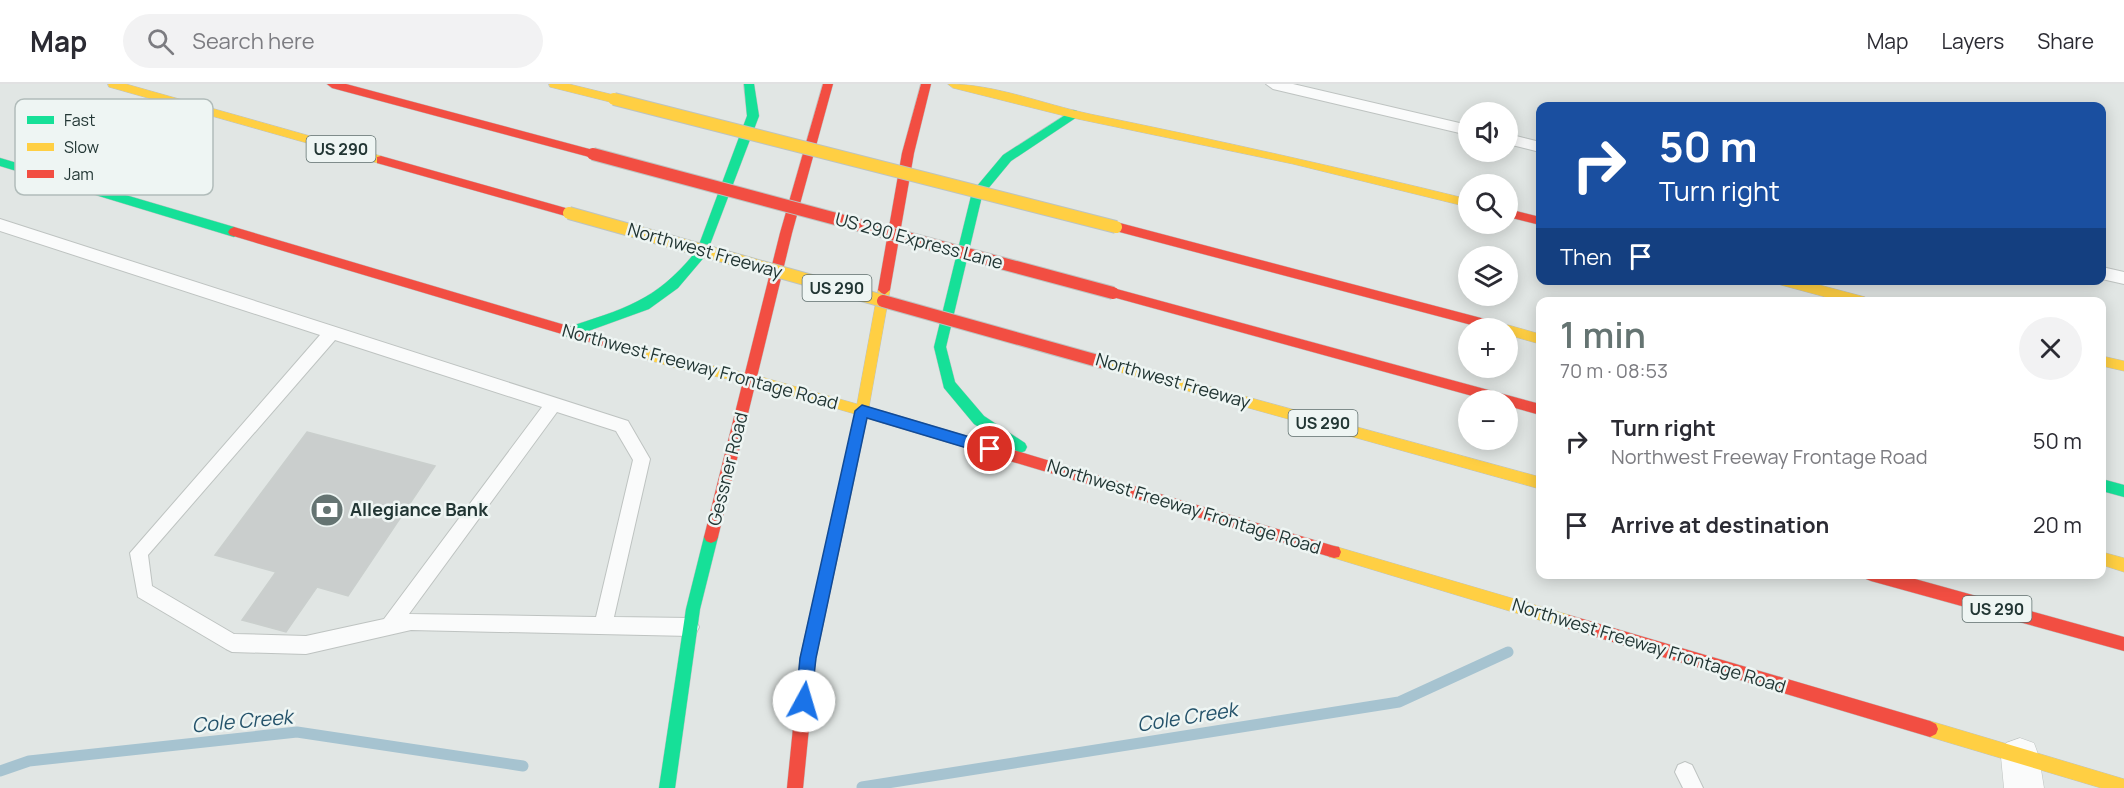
<!DOCTYPE html>
<meta charset="utf-8">
<style>
body{margin:0;font-family:Manrope,sans-serif;background:#f2f2f3;color:#2b2b33;height:100vh;display:flex;flex-direction:column;font-size:22px;white-space:nowrap}
*{box-sizing:border-box;margin:0}
p{font-size:20px;color:#7c7c81}
.icon{flex:none;width:33px;height:33px;fill:none;stroke:currentColor;stroke-width:2;stroke-linecap:round;stroke-linejoin:round}
.map{position:relative;flex:1;overflow:hidden}
.sheet{position:absolute;left:1536px;top:213px;width:570px;height:282px;display:flex;flex-direction:column;background:#fff;border-radius:12px;box-shadow:0 3px 15px #0003}
.sheet>*{flex:none}
.top-card{position:absolute;left:1536px;top:18px;width:570px;height:183px;border-radius:12px;box-shadow:0 3px 15px #0003;background:#1a4fa0;color:#fff;overflow:hidden}
.fabs{position:absolute;left:1458px;top:18px;display:grid;gap:12px}
.fabs a{display:grid;place-items:center;width:60px;height:60px;border-radius:50%;background:#fff;box-shadow:0 3px 15px #0003;font-size:30px}
.pin{position:absolute;display:grid;place-items:center;width:51px;height:51px;color:#fff;margin:-26px;border:3px solid #fff;border-radius:50%;box-shadow:0 2px 6px #0007}
.me{position:absolute;width:66px;margin:-33px;rotate:6deg;stroke-linejoin:round;filter:drop-shadow(0 0 4px #0008)}
.turn{display:flex;align-items:center;gap:21px;height:126px;padding:0 24px;font-size:27px}
.turn .icon{width:78px;height:78px;stroke-width:2.5}
.turn b{display:block;font-size:42px;line-height:51px}
.then{display:flex;align-items:center;height:57px;padding:0 24px;background:#0003;gap:12px;font-size:22px}
.round{display:grid;place-items:center;flex:none;width:63px;height:63px;border-radius:32px;background:#f2f2f3}
.head{display:flex;align-items:center;justify-content:space-between;height:102px;padding:0 24px}
h1{font-size:36px;font-weight:600;line-height:45px;color:#657472}
ul{padding:0;list-style:none}
li{display:flex;align-items:center;gap:18px;height:84px;padding:0 24px}
li div{flex:1}
li b{display:block;font-size:22px}
li em{font-style:normal}
header{display:flex;align-items:center;gap:36px;box-sizing:border-box;height:84px;padding:0 30px;background:#fff;border-bottom:2px solid #e1e1e2}
header strong{font-size:28px}
nav{display:flex;gap:33px;margin-inline-start:auto;font-size:21px}
.search{width:420px;height:54px;background:#f2f2f3;display:flex;align-items:center;gap:15px;box-sizing:border-box;padding:0 21px;border-radius:33px;color:#7c7c81;font-size:22px}
.map>svg:first-child{display:block}
.lines{fill:none;stroke-linecap:round;stroke-linejoin:round}
.stream{stroke:#a6c3d0;stroke-width:11}
.building{fill:#cacecd;stroke:#cacfcd;stroke-width:1.5}
.lane-casing{stroke:#bec3c1;stroke-width:2}
.street-casing{stroke:#bec3c1;stroke-width:1}
.fast-casing{stroke:#bdc3c2;stroke-width:1}
.slow-casing{stroke:#bdc3c2;stroke-width:1}
.jam-casing{stroke:#bdc3c2;stroke-width:1}
.lane{fill:#fafbfb;fill-rule:evenodd}
.street{fill:#fafbfb;fill-rule:evenodd}
.fast{fill:#16e098;fill-rule:evenodd}
.slow{fill:#ffcf43;fill-rule:evenodd}
.jam{fill:#f24e42;fill-rule:evenodd}
.slow-bridge-casing{stroke:#bcc3c1;stroke-width:14;stroke-linecap:butt}
.jam-bridge-casing{stroke:#bcc3c1;stroke-width:14;stroke-linecap:butt}
.slow-bridge{stroke:#ffcf43;stroke-width:12}
.jam-bridge{stroke:#f24e42;stroke-width:12}
.route{fill:#1a73e8;stroke:#114b97;stroke-width:1.5}
.labels{text-anchor:middle;stroke-width:5;stroke-linejoin:round;paint-order:stroke}
.shield{fill:#eef5f3;stroke:#5f6f6d;stroke-width:1.5}
.shield-label{font-size:16px;font-weight:bold;fill:#223634}
.street-label{font-size:18px;fill:#223634;stroke:#eef5f3}
.poi-label{font-size:18px;font-weight:bold;fill:#223634;stroke:#eef5f3;text-anchor:start}
.water-label{font-size:20px;font-style:italic;fill:#24526a;stroke:#eef5f3}
.key{fill:#eef5f3;stroke:#b1bcba;stroke-width:1.5}
.key-label{font-size:16px;fill:#223634}
</style>
<header>
<strong>Map</strong>
<div class="search"><svg class="icon" aria-label="search" viewBox="0 0 24 24"><circle cx="10" cy="10" r="6"/><path d="M15 15l6 6"/></svg>Search here</div>
<nav><a>Map</a><a>Layers</a><a>Share</a></nav>
</header>
<div class="map">
<svg width="2124" height="704" viewBox="0 0 2124 704">
<rect width="100%" height="100%" fill="#e1e6e4"/>
<g class="lines">
<path class="stream" d="M 0,687 L 29,677 L 297,648 L 523,682
M 862,703 L 1399,618 L 1508,568"/>
</g>
<path class="building" d="M 307,348 L 435,382 L 348,512 L 317,503 L 286,548 L 242,536 L 276,488 L 215,471 Z"/>
<g class="lines">
<g class="lane-casing">
<path id="lane" d="M 1266,0 L 1293,0 L 1468,41 L 1468,51 L 1273,5 Z
M 1508,50 L 1540,58 L 1540,68 L 1508,60 Z
M 0,135 L 628,337 L 650,375 L 614,533 L 690,534 L 696,537 L 699,543 L 696,549 L 690,552 L 411,546 L 306,570 L 232,568 L 226,565 L 138,513 L 130,469 L 320,251 L 0,147 ZM 335,256 L 542,323 L 384,535 L 306,552 L 234,550 L 152,502 L 148,471 ZM 557,328 L 616,347 L 633,376 L 596,533 L 409,530 Z
M 2102,183 L 2124,188 L 2124,200 L 2102,195 Z
M 1685,678 L 1692,681 L 1703,704 L 1683,704 L 1675,688 L 1678,681 Z"/>
</g>
<g class="street-casing">
<path id="street" d="M 2020,654 L 2034,659 L 2039,673 L 2044,704 L 2004,704 L 2001,673 L 2006,659 Z"/>
</g>
<g class="fast-casing">
<path id="fast" d="M 744,0 L 754,0 L 759,32 L 706,171 L 678,204 L 649,225 L 591,246 L 570,253 L 565,252 L 564,248 L 565,244 C 624,225 657,217 697,166 L 747,32 Z
M 1073,26 L 1077,27 L 1077,33 L 1011,77 L 982,112 L 946,263 L 955,298 L 984,332 L 1025,359 L 1027,363 L 1025,367 L 1020,369 L 974,340 L 944,304 L 934,263 L 972,108 L 1003,71 Z
M 0,74 L 234,143 L 240,148 L 234,153 L 0,82 Z
M 2102,395 L 2124,401 L 2124,413 L 2102,407 Z
M 711,447 L 716,449 L 718,453 L 700,525 L 675,704 L 659,704 L 686,525 L 704,453 L 706,449 Z"/>
</g>
<g class="slow-casing">
<path id="slow" d="M 108,0 L 126,0 L 381,72 L 387,76 L 381,80 L 109,3 Z
M 549,0 L 569,0 L 618,12 L 620,15 L 614,19 L 550,3 Z
M 948,0 C 995,0 1043,20 1090,30 C 1217,56 1342,84 1468,115 L 1468,123 L 1293,80 L 1073,34 L 953,4 Z
M 1775,196 L 1801,196 L 1865,213 L 1871,218 L 1844,218 L 1781,201 Z
M 884,201 L 890,206 L 869,323 L 888,329 L 890,333 L 888,337 L 883,339 L 867,334 L 843,448 L 841,452 L 836,454 L 831,452 L 829,448 L 855,330 L 751,300 L 676,284 L 614,266 L 613,262 L 619,257 L 676,274 L 751,290 L 857,320 L 878,206 Z
M 1508,241 L 1540,250 L 1540,260 L 1508,251 L 1508,244 L 1502,244 Z
M 2102,272 L 2124,277 L 2124,287 L 2102,282 Z
M 1105,274 L 1540,393 L 1540,405 L 1105,284 L 1100,283 L 1099,279 L 1100,275 Z
M 1334,462 L 1569,531 L 1574,533 L 1576,538 L 1574,543 L 1569,545 L 1334,474 L 1329,473 L 1327,468 L 1329,463 Z
M 2102,468 L 2124,474 L 2124,488 L 2102,481 Z
M 1930,637 L 2124,695 L 2124,704 L 2101,704 L 1930,653 L 1924,650 L 1922,645 L 1924,640 Z"/>
</g>
<g class="jam-casing">
<path id="jam" d="M 327,0 L 346,0 L 593,66 L 599,70 L 593,74 L 332,4 Z
M 823,0 L 833,0 L 792,149 L 718,453 L 716,457 L 711,459 L 706,457 L 704,453 L 780,149 Z
M 921,0 L 931,0 L 914,69 L 890,206 L 884,211 L 878,206 L 902,69 Z
M 381,72 L 569,125 L 575,129 L 569,133 L 377,79 L 377,73 Z
M 1508,125 L 1540,133 L 1540,141 L 1508,133 Z
M 1116,138 L 1500,239 L 1506,244 L 1483,244 L 1112,146 L 1110,143 L 1112,140 Z
M 234,143 L 619,257 L 625,262 L 619,267 L 230,151 L 228,148 L 230,145 Z
M 1113,204 L 1540,320 L 1540,331 L 1508,322 L 1508,316 L 1487,316 L 1109,212 L 1107,209 Z
M 883,327 L 1334,462 L 1339,463 L 1341,468 L 1339,473 L 1334,474 L 883,339 L 878,337 L 876,333 L 878,329 Z
M 836,442 L 841,444 L 843,448 L 816,574 L 803,704 L 787,704 L 800,574 L 829,448 L 831,444 Z
M 1864,490 L 1897,490 L 2124,553 L 2124,567 L 1871,497 L 1866,495 Z
M 1569,531 L 1930,637 L 1936,640 L 1938,645 L 1936,650 L 1930,653 L 1569,545 L 1564,543 L 1562,538 L 1564,533 Z"/>
</g>
<use href="#lane" class="lane"/>
<use href="#street" class="street"/>
<use href="#fast" class="fast"/>
<use href="#slow" class="slow"/>
<use href="#jam" class="jam"/>
<g class="slow-bridge-casing">
<path id="slow-bridge" d="M 614,15 L 1116,143
M 569,129 L 883,217"/>
</g>
<g class="jam-bridge-casing">
<path id="jam-bridge" d="M 593,70 L 1113,209
M 883,217 L 1105,279"/>
</g>
<use href="#slow-bridge" class="slow-bridge"/>
<use href="#jam-bridge" class="jam-bridge"/>
</g>
<path class="route" d="M 862,321 L 990,359 L 997,365 L 990,371 L 867,334 L 816,574 L 811,617 L 809,623 L 804,625 L 798,623 L 796,617 L 800,574 L 855,327 Z"/>
<defs>
<g id="bank-disc" transform="scale(1.725)"><circle r="9.5" fill="#657472" stroke="#eef5f3"/><path d="M-6-4H6V4H-6ZM0-2.3a2.3 2.3 0 1 0 0 4.6a2.3 2.3 0 1 0 0-4.6Z" fill="#fff"/></g>
</defs>
<g fill-rule="evenodd">
<use href="#bank-disc" x="327" y="426"/>
</g>
<g class="labels">
<g class="shield">
<rect x="306.5" y="52" width="69" height="26" rx="4.5"/>
<rect x="802.5" y="191" width="69" height="26" rx="4.5"/>
<rect x="1288.5" y="326" width="69" height="26" rx="4.5"/>
<rect x="1962.5" y="512" width="69" height="26" rx="4.5"/>
</g>
<g class="shield-label">
<text x="341" y="71">US 290</text>
<text x="837" y="210">US 290</text>
<text x="1323" y="345">US 290</text>
<text x="1997" y="531">US 290</text>
</g>
<g class="street-label">
<text transform="translate(919 157) rotate(15)" y="6">US 290 Express Lane</text>
<text transform="translate(705 167) rotate(16)" y="6">Northwest Freeway</text>
<text transform="translate(700 283) rotate(15)" y="6">Northwest Freeway Frontage Road</text>
<text transform="translate(1173 297) rotate(16)" y="6">Northwest Freeway</text>
<text transform="translate(728 385) rotate(-76)" y="6">Gessner Road</text>
<text transform="translate(1184 423) rotate(17)" y="6">Northwest Freeway Frontage Road</text>
<text transform="translate(1649 562) rotate(17)" y="6">Northwest Freeway Frontage Road</text>
</g>
<g class="poi-label">
<text x="350" y="432">Allegiance Bank</text>
</g>
<g class="water-label">
<text transform="translate(1187 633) rotate(-9)" y="7">Cole Creek</text>
<text transform="translate(242 637) rotate(-5)" y="7">Cole Creek</text>
</g>
</g>
<rect x="15" y="15" width="198" height="96" rx="9" class="key"/>
<rect x="27" y="32" width="27" height="8" fill="#16e098"/>
<rect x="27" y="59" width="27" height="8" fill="#ffcf43"/>
<rect x="27" y="86" width="27" height="8" fill="#f24e42"/>
<g class="key-label">
<text x="64" y="42">Fast</text>
<text x="64" y="69">Slow</text>
<text x="64" y="96">Jam</text>
</g>
</svg>
<div class="fabs">
<a><svg class="icon" aria-label="sound" viewBox="0 0 24 24"><path d="M4 9h4l5-4v14l-5-4H4zM17 9q2 3 0 6"/></svg></a>
<a><svg class="icon" aria-label="search" viewBox="0 0 24 24"><circle cx="10" cy="10" r="6"/><path d="M15 15l6 6"/></svg></a>
<a><svg class="icon" aria-label="layers" viewBox="0 0 24 24"><path d="M12 4l9 5-9 5-9-5zM3 14l9 5 9-5"/></svg></a>
<a>+</a>
<a>−</a>
</div>
<div class="pin" style="left:990px;top:365px;background:#d93025"><svg class="icon" aria-label="arrive" viewBox="0 0 24 24"><path d="M6 21V4h12l-3 4 3 4H6"/></svg></div>
<svg class="me" style="left:804px;top:617px" viewBox="-20 -20 40 40"><circle r="19" fill="#fff"/><path d="M0-13L10 11 0 6-10 11z" fill="#1a73e8"/></svg>
<div class="top-card">
<div class="turn"><svg class="icon" aria-label="right" viewBox="0 0 24 24"><path d="M7 20v-9h11M14 6l5 5-5 5"/></svg><div><b>50 m</b>Turn right</div></div>
<div class="then">Then<svg class="icon" aria-label="arrive" viewBox="0 0 24 24"><path d="M6 21V4h12l-3 4 3 4H6"/></svg></div>
</div>
<section class="sheet">
<div class="head"><div><h1>1 min</h1><p>70 m · 08:53</p></div><a class="round"><svg class="icon" aria-label="close" viewBox="0 0 24 24"><path d="M6 6l12 12M18 6L6 18"/></svg></a></div>
<ul>
<li><svg class="icon" aria-label="right" viewBox="0 0 24 24"><path d="M7 20v-9h11M14 6l5 5-5 5"/></svg><div><b>Turn right</b><p>Northwest Freeway Frontage Road</p></div><em>50 m</em></li>
<li><svg class="icon" aria-label="arrive" viewBox="0 0 24 24"><path d="M6 21V4h12l-3 4 3 4H6"/></svg><div><b>Arrive at destination</b></div><em>20 m</em></li>
</ul>
</section>
</div>
